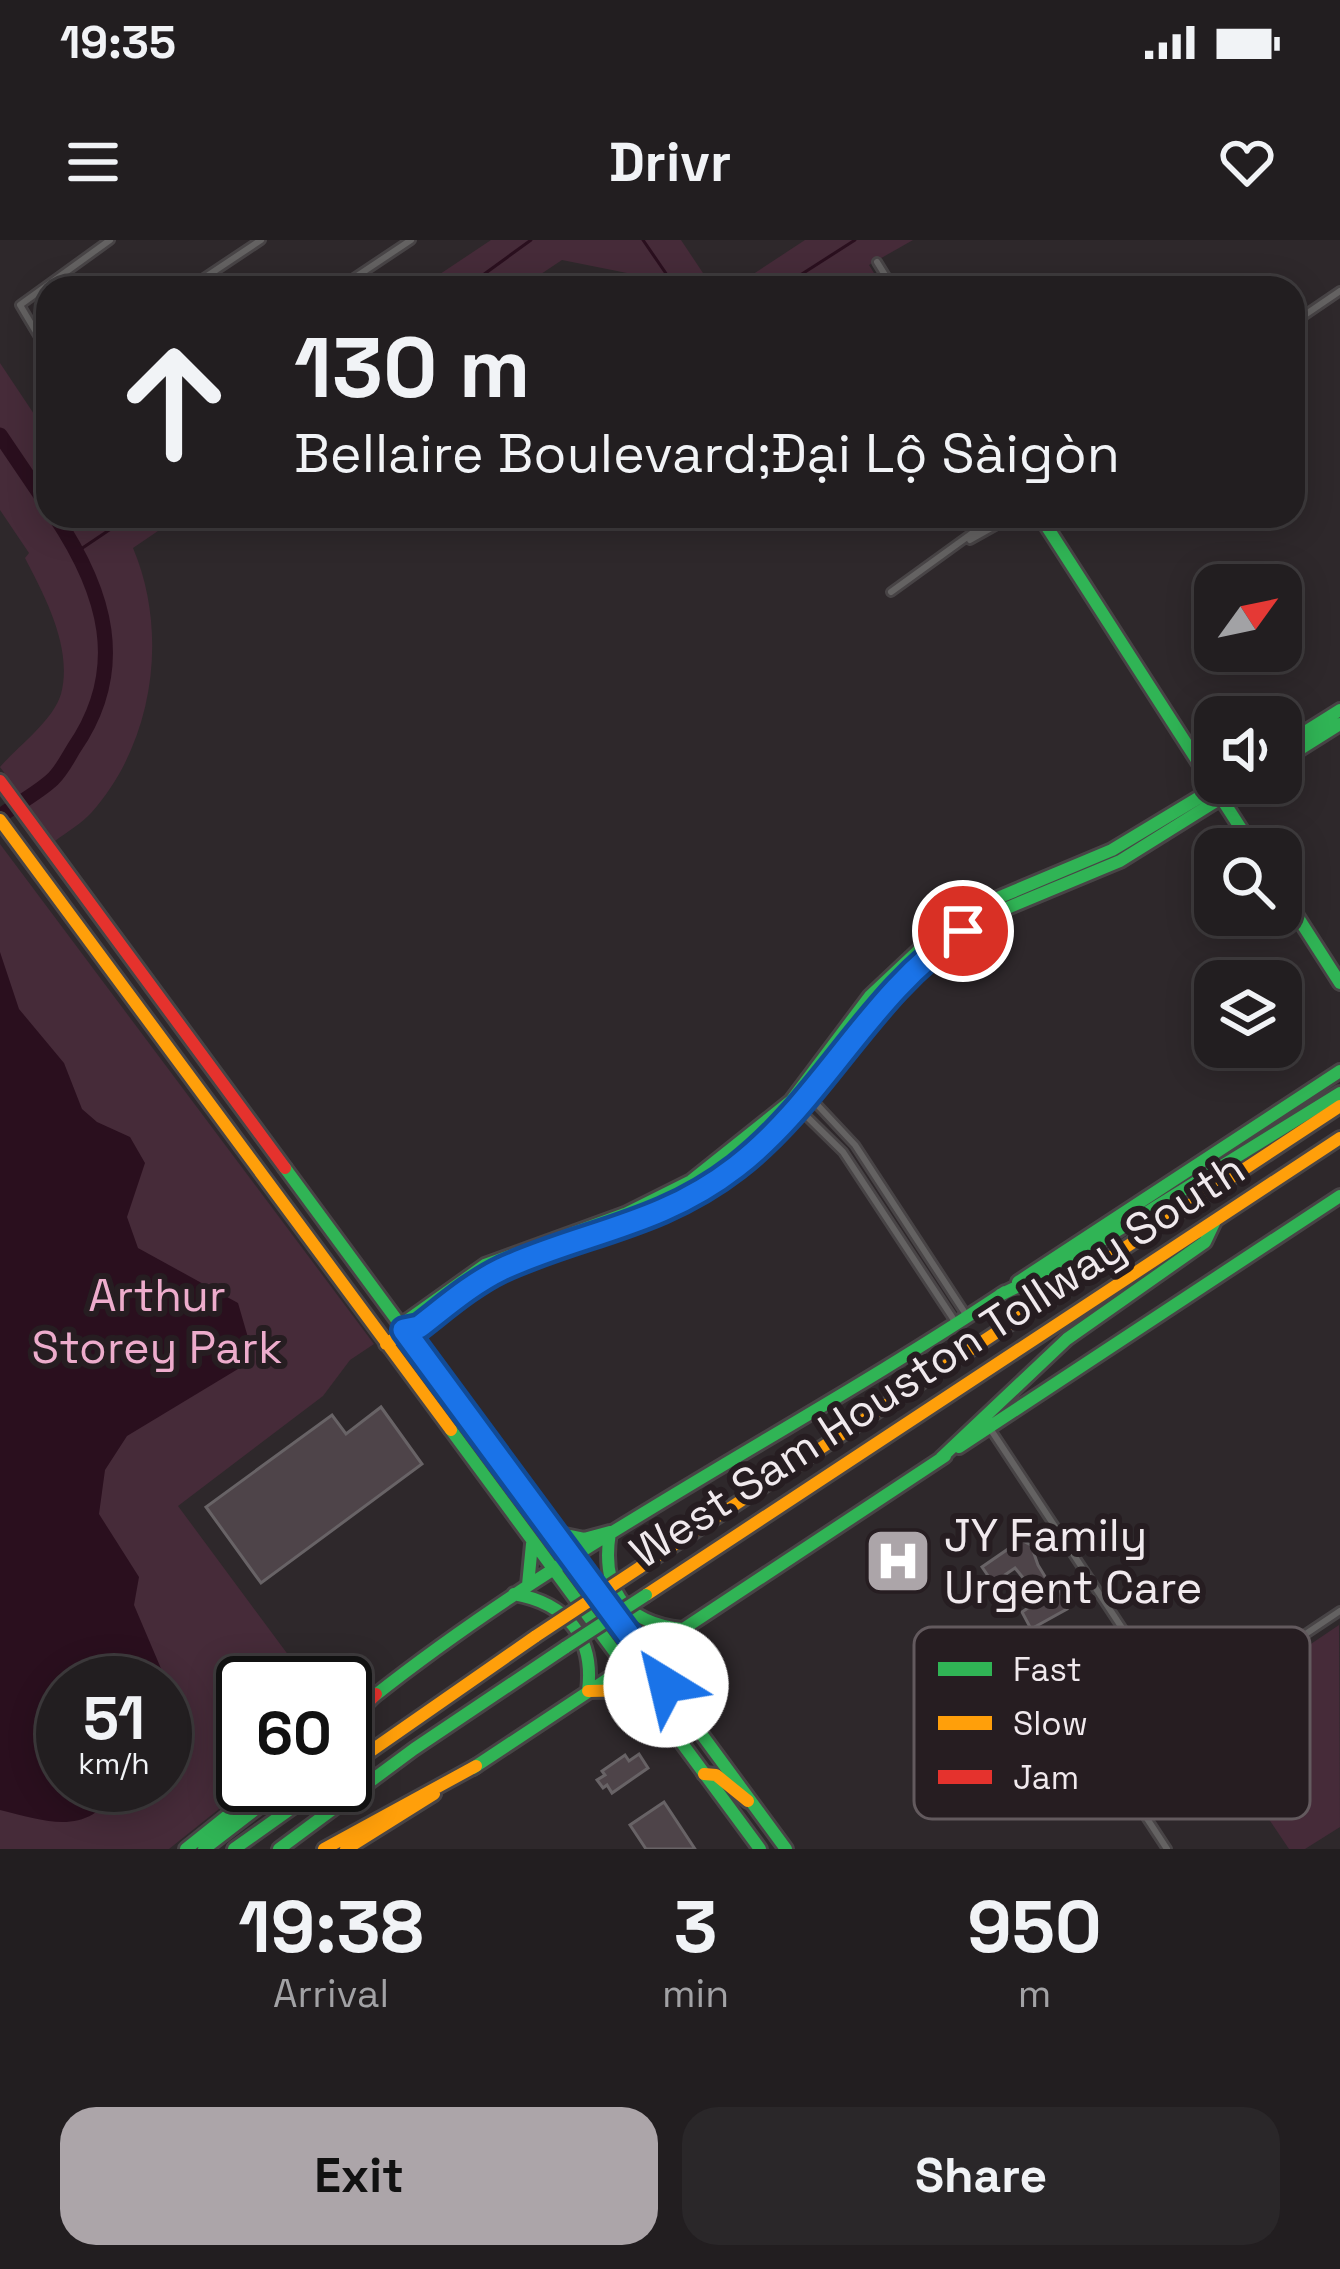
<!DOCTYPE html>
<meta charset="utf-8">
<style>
body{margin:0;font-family:"Space Grotesk",sans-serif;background:#2a2729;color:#f1f3f6;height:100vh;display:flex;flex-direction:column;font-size:45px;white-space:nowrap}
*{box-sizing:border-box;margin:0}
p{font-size:39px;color:#a2a2a5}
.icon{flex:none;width:66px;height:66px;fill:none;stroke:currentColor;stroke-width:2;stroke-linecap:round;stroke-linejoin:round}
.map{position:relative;height:1609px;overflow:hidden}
.details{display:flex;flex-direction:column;background:#221e20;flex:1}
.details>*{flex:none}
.hud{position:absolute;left:36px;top:36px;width:1269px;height:252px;border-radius:36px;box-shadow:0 6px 30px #0003,0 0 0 3px #3f3c3e;background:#221e20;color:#f1f3f6;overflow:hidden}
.needle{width:78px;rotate:57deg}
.controls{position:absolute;left:1194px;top:324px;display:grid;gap:24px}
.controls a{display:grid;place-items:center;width:108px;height:108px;border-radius:24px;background:#221e20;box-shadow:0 6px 30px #0003,0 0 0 3px #3f3c3e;font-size:60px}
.speed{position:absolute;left:36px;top:1416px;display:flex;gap:24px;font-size:60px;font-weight:700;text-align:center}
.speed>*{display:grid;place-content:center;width:156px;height:156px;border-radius:50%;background:#221e20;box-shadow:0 6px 30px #0003,0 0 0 3px #3f3c3e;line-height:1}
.speed small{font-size:30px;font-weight:400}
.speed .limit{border:6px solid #111;border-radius:18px;background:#fff;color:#111}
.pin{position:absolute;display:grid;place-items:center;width:102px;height:102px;color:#fff;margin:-51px;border:6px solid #fff;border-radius:50%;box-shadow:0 3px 12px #0007}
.me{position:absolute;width:132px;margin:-66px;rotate:324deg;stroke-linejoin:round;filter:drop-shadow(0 0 9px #0008)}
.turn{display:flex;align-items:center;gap:42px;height:252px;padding:0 60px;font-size:54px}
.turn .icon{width:156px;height:156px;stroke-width:2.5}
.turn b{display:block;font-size:84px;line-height:102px}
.eta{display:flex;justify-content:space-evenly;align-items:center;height:204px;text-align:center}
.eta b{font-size:72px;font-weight:700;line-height:84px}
.action{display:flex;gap:24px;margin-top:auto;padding:24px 60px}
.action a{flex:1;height:138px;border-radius:36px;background:#aca5a9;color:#111;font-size:48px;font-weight:700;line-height:138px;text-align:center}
.action a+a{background:#2a2729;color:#f1f3f6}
.status{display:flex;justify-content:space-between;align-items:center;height:84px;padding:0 60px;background:#221e20;direction:ltr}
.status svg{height:33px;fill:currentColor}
header{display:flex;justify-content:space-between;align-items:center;height:156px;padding:0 60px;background:#221e20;font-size:54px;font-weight:700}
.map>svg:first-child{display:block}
.green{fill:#462b39;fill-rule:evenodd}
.water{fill:#2a0f1e}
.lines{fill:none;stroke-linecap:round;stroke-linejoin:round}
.stream{stroke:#2a0f1e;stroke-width:3}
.river{stroke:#2a0f1e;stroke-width:15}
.building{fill:#4e4449;stroke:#686366;stroke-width:3}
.street-casing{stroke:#484446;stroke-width:12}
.fast-casing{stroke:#484446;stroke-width:18}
.slow-casing{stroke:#484446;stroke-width:18}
.jam-casing{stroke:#484446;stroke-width:18}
.street{stroke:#646262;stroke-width:6}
.fast{stroke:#30b455;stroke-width:12}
.slow{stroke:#ff9f0a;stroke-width:12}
.jam{stroke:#e5322d;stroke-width:12}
.fast-bridge-casing{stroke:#484446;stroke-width:18;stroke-linecap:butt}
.slow-bridge-casing{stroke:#484446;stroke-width:18;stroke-linecap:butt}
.fast-bridge{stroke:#30b455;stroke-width:12}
.slow-bridge{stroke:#ff9f0a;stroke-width:12}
.route-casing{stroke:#114b97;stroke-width:30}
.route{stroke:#1a73e8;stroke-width:21}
.labels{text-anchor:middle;stroke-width:12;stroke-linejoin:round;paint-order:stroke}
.park-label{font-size:45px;fill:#edaccc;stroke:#261d21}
.street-label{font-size:45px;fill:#f0e9ed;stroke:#261d21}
.poi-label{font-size:45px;fill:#f0e9ed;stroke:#261d21;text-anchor:start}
.key{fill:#261d21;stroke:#635a5e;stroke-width:3}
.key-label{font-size:33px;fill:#f0e9ed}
</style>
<div class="status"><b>19:35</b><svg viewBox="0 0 49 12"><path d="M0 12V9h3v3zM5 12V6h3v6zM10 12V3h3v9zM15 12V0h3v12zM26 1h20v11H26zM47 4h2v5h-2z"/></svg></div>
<header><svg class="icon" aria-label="menu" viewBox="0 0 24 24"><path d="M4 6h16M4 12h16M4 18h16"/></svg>Drivr<svg class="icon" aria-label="heart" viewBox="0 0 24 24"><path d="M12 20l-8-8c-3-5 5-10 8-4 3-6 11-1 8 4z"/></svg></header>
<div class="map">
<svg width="1340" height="1609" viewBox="0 0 1340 1609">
<rect width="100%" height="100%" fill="#2e282b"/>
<path class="green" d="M 491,0 L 681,0 L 713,48 L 646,48 L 637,35 L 562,20 L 520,48 L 419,48 Z
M 805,0 L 913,0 L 869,25 L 874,33 L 851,48 L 732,48 Z
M 0,123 L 48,195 L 48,276 L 180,276 L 133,308 C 169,393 154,502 92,572 C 82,583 67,592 55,601 L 0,527 C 18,506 53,481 61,454 C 73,408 45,357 25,318 L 29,313 L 0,270 Z
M 0,604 L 374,1104 L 350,1120 L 323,1156 L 178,1266 L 309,1443 L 243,1443 L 243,1545 L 249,1545 L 169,1609 L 0,1609 ZM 63,1443 L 165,1443 L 165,1545 L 63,1545 Z
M 1339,1385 L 1340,1587 L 1305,1609 L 1289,1609 L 1201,1478 Z"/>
<path class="water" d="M 0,712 L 19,769 L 64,823 L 82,869 L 97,882 L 130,897 L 145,923 L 127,977 L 138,1008 L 238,1063 L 249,1101 L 238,1129 L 127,1196 L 105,1230 L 99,1274 L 139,1337 L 134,1365 L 171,1452 L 165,1464 L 165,1443 L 63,1443 L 63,1545 L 122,1545 C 86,1597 54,1583 0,1570 Z"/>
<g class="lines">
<path class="stream" d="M 643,0 L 676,48
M 465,48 L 531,0
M 780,48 L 855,0
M 78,311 L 130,276"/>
<path class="river" d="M 0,195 L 48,266
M 0,576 C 17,564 38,553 53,539 C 62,530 68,518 74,508 C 129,428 105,351 55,276"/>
</g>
<path class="building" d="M 381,1167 L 422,1224 L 261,1343 L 206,1267 L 332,1175 L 346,1194 Z
M 1021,1300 L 1031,1305 L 1038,1325 L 1049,1343 L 1059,1347 L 1067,1369 L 1031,1389 L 1022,1372 L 1038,1361 L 1024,1339 L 1015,1328 L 993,1343 L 982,1327 Z
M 639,1514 L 648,1528 L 612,1553 L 607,1545 L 603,1548 L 597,1540 L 605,1535 L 602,1531 L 625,1515 L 629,1521 Z
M 664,1562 L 695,1609 L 646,1609 L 630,1585 Z"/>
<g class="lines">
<g class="street-casing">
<path id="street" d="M 877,22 L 893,48
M 189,48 L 261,0
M 339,48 L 411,0
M 1293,83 L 1340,51
M 48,112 L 20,65 L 110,0
M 970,300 L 1013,276
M 891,352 L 996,276
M 809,856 L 855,905 L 967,1076
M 791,861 L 843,912 L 956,1083
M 989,1187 L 1181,1477
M 1167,1609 L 1121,1539 L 1118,1523 L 1123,1516 L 1340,1371"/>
</g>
<g class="fast-casing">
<path id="fast" d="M 1040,276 L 1254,609
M 1281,507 L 1340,470
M 1281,521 L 1340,484
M 1281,651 L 1340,743
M 942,706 L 1007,668 L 1120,621 L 1245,543
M 285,928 L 786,1609
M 1018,1042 L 1340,831
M 1000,1055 L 1060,1026 L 1340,853
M 404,1090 L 408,1080 L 485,1025 L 625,974 L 691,941 L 791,861 L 870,756 L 937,693 L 993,660 L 1112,610 L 1223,543
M 451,1190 L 760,1609
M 959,1207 L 1340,956
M 941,1218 L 1067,1099 L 1205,1002 L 1215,981
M 610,1292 C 601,1348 622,1382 682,1389
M 555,1293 L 584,1299 L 610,1292
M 528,1345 L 532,1304
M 514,1354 C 566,1363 595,1397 588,1451
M 373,1457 C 570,1301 796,1191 1005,1052
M 473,1528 L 945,1216
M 186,1609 L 266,1545
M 204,1609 L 287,1545
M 234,1609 L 324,1545
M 279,1609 L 414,1509 L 566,1407"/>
</g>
<g class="slow-casing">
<path id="slow" d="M 0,580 L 451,1190
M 386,1104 L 504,1028 L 652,977 L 714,942 L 800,869 L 884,758 L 942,706
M 639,1328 L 1340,866
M 646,1355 L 1340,898
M 666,1442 L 670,1397
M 588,1451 L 642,1450
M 345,1529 L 536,1396
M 704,1534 L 716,1535 L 748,1561
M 324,1609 L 476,1526
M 346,1609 L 434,1554"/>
</g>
<g class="jam-casing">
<path id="jam" d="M 0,541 L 285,928
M 345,1486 L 376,1454"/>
</g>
<use href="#street" class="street"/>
<use href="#fast" class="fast"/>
<use href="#slow" class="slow"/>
<use href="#jam" class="jam"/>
<g class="fast-bridge-casing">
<path id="fast-bridge" d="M 566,1407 L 646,1355"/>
</g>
<g class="slow-bridge-casing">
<path id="slow-bridge" d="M 536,1396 L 639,1328"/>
</g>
<use href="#fast-bridge" class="fast-bridge"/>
<use href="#slow-bridge" class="slow-bridge"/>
</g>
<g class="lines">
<g class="route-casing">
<path id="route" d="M 666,1445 L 404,1090 L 419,1087 C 445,1067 471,1044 502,1029 C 583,992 660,986 736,927 C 824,859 869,753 963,691"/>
</g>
<use href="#route" class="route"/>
</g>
<defs>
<g id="hospital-square" transform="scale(3.45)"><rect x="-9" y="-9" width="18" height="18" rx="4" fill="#aca5a9" stroke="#261d21"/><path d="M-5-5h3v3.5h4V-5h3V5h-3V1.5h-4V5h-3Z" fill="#fff"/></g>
</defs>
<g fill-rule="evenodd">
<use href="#hospital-square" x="898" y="1321"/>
</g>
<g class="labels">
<g class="park-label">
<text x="157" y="1071">Arthur<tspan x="157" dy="52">Storey Park</tspan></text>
</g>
<g class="street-label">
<text transform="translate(937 1120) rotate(-33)" y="16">West Sam Houston Tollway South</text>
</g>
<g class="poi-label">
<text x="944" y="1311">JY Family<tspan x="944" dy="52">Urgent Care</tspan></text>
</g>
</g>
<rect x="914" y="1387" width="396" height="192" rx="18" class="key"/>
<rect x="938" y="1422" width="54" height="14" fill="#30b455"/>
<rect x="938" y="1476" width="54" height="14" fill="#ff9f0a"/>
<rect x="938" y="1530" width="54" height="14" fill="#e5322d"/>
<g class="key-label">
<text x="1013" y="1441">Fast</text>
<text x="1013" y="1495">Slow</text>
<text x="1013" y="1549">Jam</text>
</g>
</svg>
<div class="controls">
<a><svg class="needle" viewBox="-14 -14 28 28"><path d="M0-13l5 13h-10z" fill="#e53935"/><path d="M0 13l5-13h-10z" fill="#a2a2a5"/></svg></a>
<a><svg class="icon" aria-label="sound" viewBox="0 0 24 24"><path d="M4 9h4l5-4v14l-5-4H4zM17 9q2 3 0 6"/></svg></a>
<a><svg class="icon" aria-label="search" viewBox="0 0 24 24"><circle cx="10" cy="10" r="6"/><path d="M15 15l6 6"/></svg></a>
<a><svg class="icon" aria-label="layers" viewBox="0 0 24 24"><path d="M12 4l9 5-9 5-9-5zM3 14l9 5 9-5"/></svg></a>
</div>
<div class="speed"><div>51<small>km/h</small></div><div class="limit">60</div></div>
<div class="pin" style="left:963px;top:691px;background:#d93025"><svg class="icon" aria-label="arrive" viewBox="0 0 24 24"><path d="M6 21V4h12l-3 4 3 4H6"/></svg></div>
<svg class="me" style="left:666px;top:1445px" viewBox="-20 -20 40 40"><circle r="19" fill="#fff"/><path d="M0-13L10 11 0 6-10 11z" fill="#1a73e8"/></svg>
<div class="hud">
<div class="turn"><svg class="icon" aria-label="ahead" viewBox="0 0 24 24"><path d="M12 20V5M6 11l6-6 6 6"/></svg><div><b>130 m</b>Bellaire Boulevard;Đại Lộ Sàigòn</div></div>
</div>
</div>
<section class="details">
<div class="eta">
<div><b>19:38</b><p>Arrival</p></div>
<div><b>3</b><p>min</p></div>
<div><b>950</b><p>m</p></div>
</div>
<div class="action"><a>Exit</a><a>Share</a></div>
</section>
